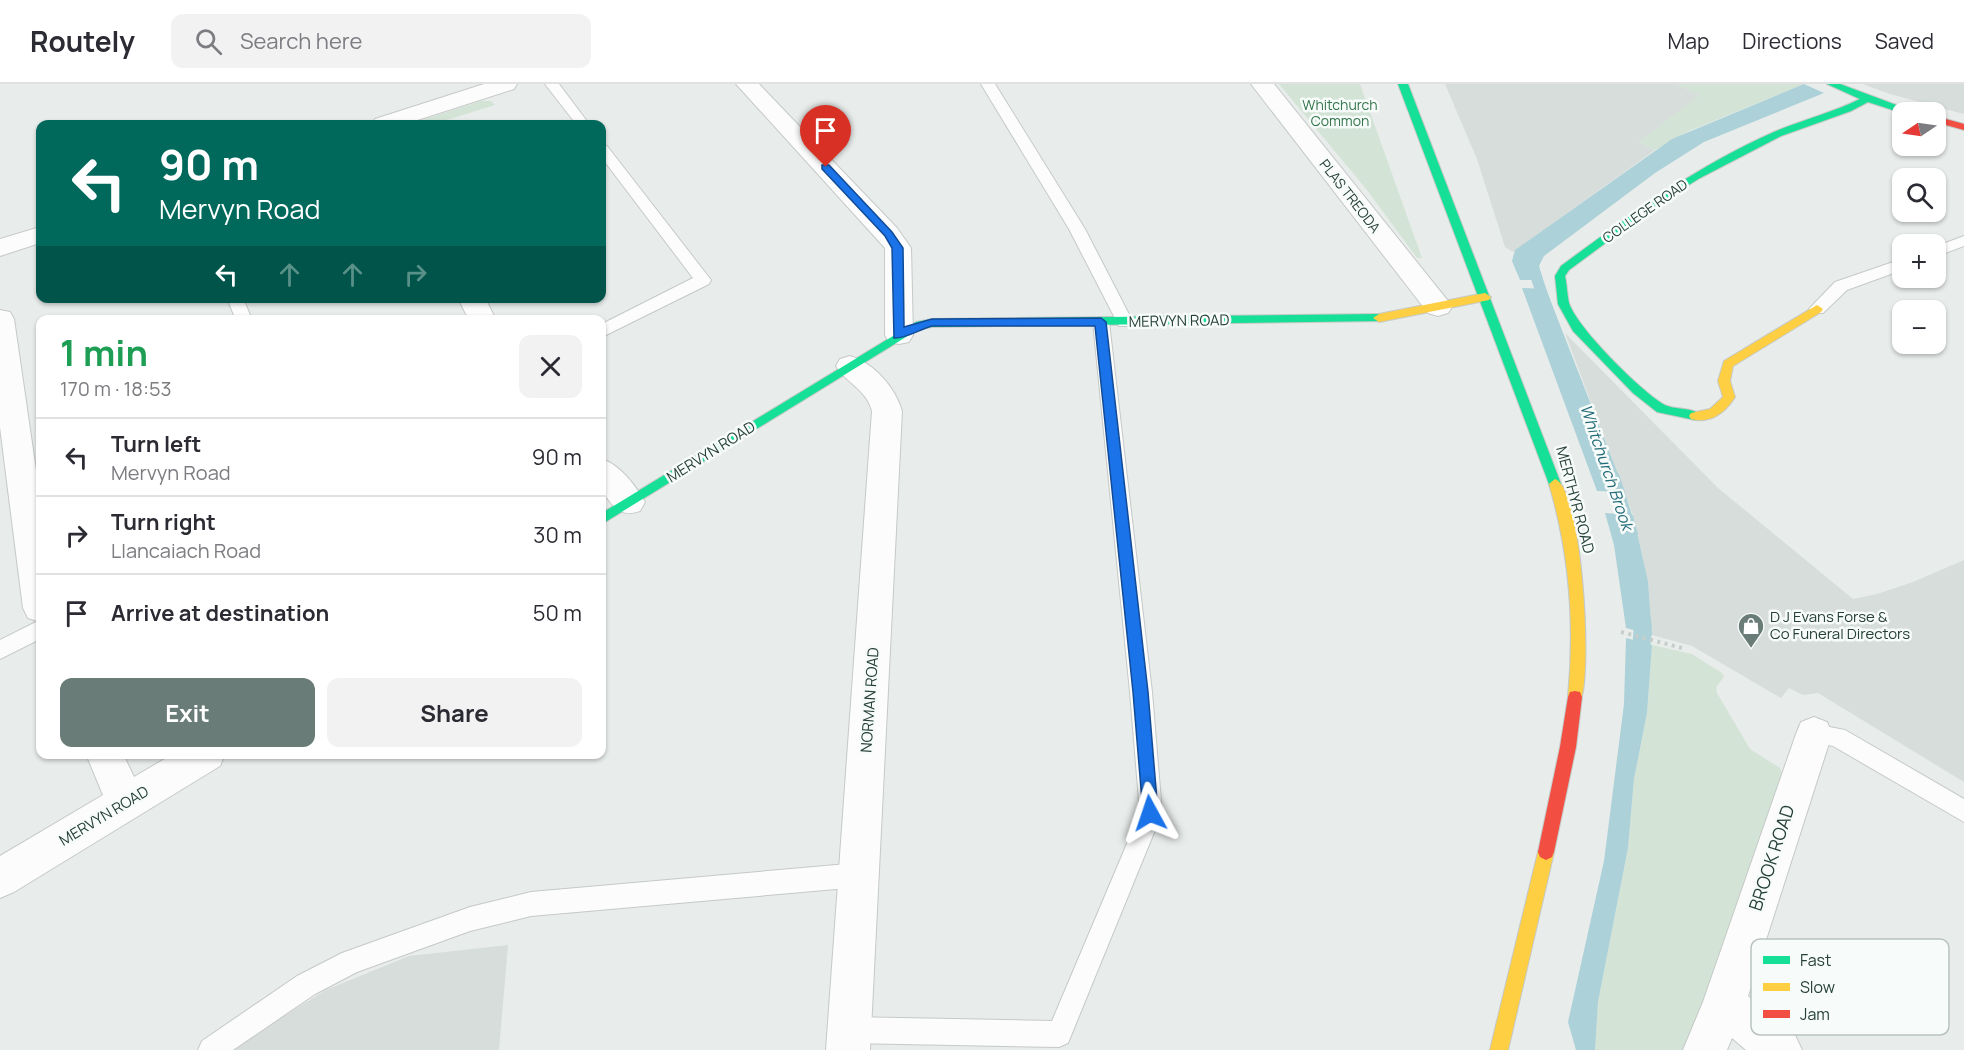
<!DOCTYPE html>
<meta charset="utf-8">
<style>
body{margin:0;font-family:Manrope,sans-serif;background:#f2f2f3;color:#2b2b33;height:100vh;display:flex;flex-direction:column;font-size:22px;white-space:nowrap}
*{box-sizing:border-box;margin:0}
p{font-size:20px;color:#7c7c81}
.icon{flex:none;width:33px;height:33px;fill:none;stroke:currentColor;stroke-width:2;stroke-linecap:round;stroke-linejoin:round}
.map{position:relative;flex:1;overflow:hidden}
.details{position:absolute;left:36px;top:231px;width:570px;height:444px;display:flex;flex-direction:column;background:#fff;border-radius:12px;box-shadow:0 2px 4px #0004}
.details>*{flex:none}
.guide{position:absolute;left:36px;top:36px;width:570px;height:183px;border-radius:12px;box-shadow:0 2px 4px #0004;background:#00695c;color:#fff;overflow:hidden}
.needle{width:39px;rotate:257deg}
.tools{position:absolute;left:1892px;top:18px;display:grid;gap:12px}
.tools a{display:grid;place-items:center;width:54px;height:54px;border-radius:12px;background:#fff;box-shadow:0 2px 4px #0004;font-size:30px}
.pin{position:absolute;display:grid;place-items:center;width:51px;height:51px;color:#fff;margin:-62px -26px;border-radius:50% 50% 50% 0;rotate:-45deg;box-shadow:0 0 6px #0007}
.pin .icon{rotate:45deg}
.me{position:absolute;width:66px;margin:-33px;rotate:355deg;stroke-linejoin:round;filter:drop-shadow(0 0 4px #0008)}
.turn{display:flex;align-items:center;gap:21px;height:126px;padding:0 24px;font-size:27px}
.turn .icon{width:78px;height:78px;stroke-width:2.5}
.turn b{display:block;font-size:42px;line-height:51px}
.lanes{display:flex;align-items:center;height:57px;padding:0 24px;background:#0003;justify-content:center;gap:30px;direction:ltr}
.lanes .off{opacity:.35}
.round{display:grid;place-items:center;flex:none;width:63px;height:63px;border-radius:12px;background:#f2f2f3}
.overview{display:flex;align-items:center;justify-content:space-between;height:102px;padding:0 24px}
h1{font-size:36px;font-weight:700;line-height:45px;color:#1e9e55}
.primary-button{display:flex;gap:12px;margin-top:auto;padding:12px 24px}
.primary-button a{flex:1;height:69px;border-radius:12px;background:#6a7c77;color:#fff;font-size:24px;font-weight:700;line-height:69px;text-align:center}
.primary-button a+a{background:#f2f2f3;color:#2b2b33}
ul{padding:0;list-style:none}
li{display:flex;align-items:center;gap:18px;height:78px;padding:0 24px;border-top:2px solid #e1e1e2}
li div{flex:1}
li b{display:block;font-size:22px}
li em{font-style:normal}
header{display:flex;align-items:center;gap:36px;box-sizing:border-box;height:84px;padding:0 30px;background:#fff;border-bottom:2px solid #e1e1e2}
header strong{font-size:28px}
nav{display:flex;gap:33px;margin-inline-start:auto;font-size:21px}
.search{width:420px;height:54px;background:#f2f2f3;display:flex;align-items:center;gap:15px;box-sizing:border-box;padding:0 21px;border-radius:12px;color:#7c7c81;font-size:22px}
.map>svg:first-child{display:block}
.built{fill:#d6ddda}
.green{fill:#d3e4d7}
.water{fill:#acd1d8}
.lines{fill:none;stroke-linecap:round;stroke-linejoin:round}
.stream{fill:#acd1d8;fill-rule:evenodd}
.lane-casing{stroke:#c5c9c7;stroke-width:2}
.street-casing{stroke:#c5c9c7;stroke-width:2}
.fast-casing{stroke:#c4c9c7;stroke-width:2}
.slow-casing{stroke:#c4c9c7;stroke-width:2}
.jam-casing{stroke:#c4c9c7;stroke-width:2}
.path{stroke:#c6cecc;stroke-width:4;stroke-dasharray:3 4.5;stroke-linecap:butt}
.lane{fill:#fcfcfc;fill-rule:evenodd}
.street{fill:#fcfcfc;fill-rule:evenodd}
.fast{fill:#16e098;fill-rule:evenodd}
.slow{fill:#ffcf43;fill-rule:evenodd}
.jam{fill:#f24e42;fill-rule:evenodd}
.route{fill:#1a73e8;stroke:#114b97;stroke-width:1.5}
.labels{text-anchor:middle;stroke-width:5;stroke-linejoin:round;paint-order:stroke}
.far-park-label{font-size:14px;fill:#32754b;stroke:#f7fbf9}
.far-street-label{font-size:14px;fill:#264039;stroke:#f7fbf9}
.street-label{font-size:15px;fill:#264039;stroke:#f7fbf9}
.poi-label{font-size:15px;fill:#264039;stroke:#f7fbf9;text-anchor:start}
.water-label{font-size:16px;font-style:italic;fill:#226b79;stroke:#f7fbf9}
.near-street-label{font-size:18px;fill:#264039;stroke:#f7fbf9}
.key{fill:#f7fbf9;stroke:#b8c3bf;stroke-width:1.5}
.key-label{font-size:16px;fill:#264039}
</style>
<header>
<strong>Routely</strong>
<div class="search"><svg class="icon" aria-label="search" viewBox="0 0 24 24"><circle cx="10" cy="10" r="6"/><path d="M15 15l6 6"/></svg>Search here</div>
<nav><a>Map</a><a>Directions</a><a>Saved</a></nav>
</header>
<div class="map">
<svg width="1964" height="966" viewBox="0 0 1964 966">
<rect width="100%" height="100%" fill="#e8ecea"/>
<path class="built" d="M 1445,0 L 1675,0 L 1701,11 L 1639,58 L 1655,66 L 1513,168 L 1505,163 L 1477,75 Z
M 1863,0 L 1964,0 L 1964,30 L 1890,10 Z
M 1565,249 L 1718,404 L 1853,515 L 1877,510 L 1913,498 L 1964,476 L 1964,698 L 1818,609 L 1803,611 L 1789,604 L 1781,614 L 1692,562 L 1652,551 L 1648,497 L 1633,431 Z
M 508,861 L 499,966 L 229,966 L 326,906 L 409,872 Z"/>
<path class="green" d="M 1279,0 L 1360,0 L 1422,174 L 1417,174 L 1367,106 Z
M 1675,0 L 1804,0 L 1689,47 L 1655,66 L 1639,58 L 1700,11 Z
M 481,17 L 491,17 L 495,21 L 434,40 L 410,40 Z
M 1652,561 L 1692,570 L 1722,589 L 1724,593 L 1716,603 L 1717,609 L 1750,665 L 1780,684 L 1783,693 L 1687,966 L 1595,966 L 1598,918 L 1628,764 L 1634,695 L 1647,629 Z"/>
<path class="water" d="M 1804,0 L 1824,9 L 1704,58 L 1655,89 L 1544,172 L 1539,182 L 1543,196 L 1520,196 L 1512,177 L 1515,166 L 1672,55 Z
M 1522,204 L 1546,205 L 1625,408 L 1597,407 Z
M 1605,429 L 1633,431 L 1648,497 L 1652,551 L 1626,544 L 1614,461 Z
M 1626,554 L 1652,561 L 1647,629 L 1634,695 L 1628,764 L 1598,918 L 1595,966 L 1576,966 L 1568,938 L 1604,777 L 1624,620 Z"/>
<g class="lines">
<path class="stream" d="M 1531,173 L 1537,177 L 1552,222 L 1550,225 L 1546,226 L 1540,222 L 1525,177 Z
M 1612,385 L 1619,390 L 1638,450 L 1636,454 L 1626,454 L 1624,450 L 1605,390 Z
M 1643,524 L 1648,525 C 1655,539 1651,568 1645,582 L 1639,584 L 1633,582 L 1631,577 L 1635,530 L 1638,525 Z"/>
<g class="lane-casing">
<path id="lane" d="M 545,0 L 559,0 L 589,40 L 576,40 Z
M 981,0 L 995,0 L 1085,145 L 1133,238 L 1131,242 L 1119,242 L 1069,145 Z
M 602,61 L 607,62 L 711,196 L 709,200 L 602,253 L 602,240 L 693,194 L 602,74 Z
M 1964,152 L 1964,162 L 1935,173 L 1935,163 Z
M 1902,175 L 1902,186 L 1847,206 L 1823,229 L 1811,229 L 1809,225 L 1835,198 Z
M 227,214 L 243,214 L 252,236 L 236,236 Z
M 1101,233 L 1107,234 L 1109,238 L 1152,608 L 1162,729 L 1068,959 L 1059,963 L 849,959 L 840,955 L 836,946 L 840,937 L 849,933 L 1052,937 L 1140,729 L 1130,608 L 1093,238 L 1095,234 Z
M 40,536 L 40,555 L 0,575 L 0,556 Z
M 1814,640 L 1845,646 L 1964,715 L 1964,738 L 1833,662 L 1806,657 L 1803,650 L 1806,643 Z
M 859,779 L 867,783 L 871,791 L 867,799 L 859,803 L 531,832 L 470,847 L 357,888 L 315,910 L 233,966 L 198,966 L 202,957 L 297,892 L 342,869 L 470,823 L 531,808 Z"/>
</g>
<g class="street-casing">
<path id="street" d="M 484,0 L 517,0 L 514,5 L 405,40 L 371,40 L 375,35 Z
M 736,0 L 759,0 L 897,144 L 911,164 L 913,251 L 909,258 L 899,260 L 889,258 L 885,251 L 885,164 Z
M 1251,0 L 1274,0 L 1448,217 L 1452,223 L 1448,229 L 1438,232 L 1428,229 Z
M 40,143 L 40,159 L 0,172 L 0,155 Z
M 458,214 L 485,214 L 496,236 L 469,236 Z
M 0,226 L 10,228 L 14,235 L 40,414 L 40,538 L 28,534 L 23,524 L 0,343 Z
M 850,272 C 874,279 895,303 902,327 L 870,966 L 826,966 L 872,327 C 867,306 846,299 836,282 L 840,275 Z
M 602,375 C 620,381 636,402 645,418 L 640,427 C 619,434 614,423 602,407 Z
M 1814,633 L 1827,638 L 1832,650 L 1748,912 L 1795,951 L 1802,966 L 1746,966 L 1732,954 L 1727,966 L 1683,966 L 1703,918 L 1796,650 L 1801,638 Z
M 86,670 L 123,670 L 134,693 L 173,670 L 225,670 L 220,682 L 14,808 L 0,814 L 0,772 L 103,711 Z"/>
</g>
<g class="fast-casing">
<path id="fast" d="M 1398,0 L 1408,0 L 1561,400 L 1560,403 L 1550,403 L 1549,400 Z
M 1827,0 L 1840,0 L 1915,28 L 1902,29 L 1868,18 L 1851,27 L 1781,52 L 1700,94 L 1661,118 L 1569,186 L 1565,192 C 1567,201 1567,211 1569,219 C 1577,244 1640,306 1663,320 C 1674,327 1693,322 1701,332 L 1695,336 L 1657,328 L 1633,309 L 1573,247 L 1558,220 L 1555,192 L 1561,182 C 1630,131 1695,83 1774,48 C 1802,36 1832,29 1860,15 Z
M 1379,230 L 1383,231 L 1383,237 L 932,243 L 919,245 L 602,440 L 602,429 L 916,238 L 932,235 Z"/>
</g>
<g class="slow-casing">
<path id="slow" d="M 1485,209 L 1491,213 L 1489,216 L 1379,238 L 1373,234 L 1379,230 Z
M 1817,221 L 1823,225 L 1821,228 L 1733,282 L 1730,297 L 1735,313 C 1725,329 1710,340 1691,335 L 1689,332 L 1691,329 L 1710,325 L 1723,313 L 1718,297 L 1724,277 Z
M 1555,395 C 1582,404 1593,591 1580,618 L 1575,619 L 1570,618 L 1568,613 C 1575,540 1570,471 1549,400 Z
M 1546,760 L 1552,763 L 1554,768 L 1508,966 L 1490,966 L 1538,768 L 1540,763 Z"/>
</g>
<g class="jam-casing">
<path id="jam" d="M 1935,32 L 1964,40 L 1964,46 L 1935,38 Z
M 1575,607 L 1580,608 L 1582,613 L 1576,663 L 1554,768 L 1552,773 L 1546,776 L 1540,773 L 1538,768 L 1560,663 L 1568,613 L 1570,608 Z"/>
</g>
<path class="path" d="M 1621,548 L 1682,564"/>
<use href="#lane" class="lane"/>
<use href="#street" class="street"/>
<use href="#fast" class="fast"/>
<use href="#slow" class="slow"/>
<use href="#jam" class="jam"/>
</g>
<path class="route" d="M 822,81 L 829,81 L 892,148 L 903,164 L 904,243 L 932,235 L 1101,234 L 1106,238 L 1148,608 L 1158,729 L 1156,734 L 1150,736 L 1145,734 L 1143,729 L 1133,608 L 1095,242 L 932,242 C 920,245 906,255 894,254 L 892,164 L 885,152 L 822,85 Z"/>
<defs>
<g id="shop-pin" transform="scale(1.35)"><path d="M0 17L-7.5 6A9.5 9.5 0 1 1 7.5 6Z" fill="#6a7c77" stroke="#f7fbf9"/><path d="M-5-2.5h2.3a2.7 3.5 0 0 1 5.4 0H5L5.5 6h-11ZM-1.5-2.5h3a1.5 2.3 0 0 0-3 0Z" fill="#fff"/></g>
</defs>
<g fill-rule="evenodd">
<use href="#shop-pin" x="1751" y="542"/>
</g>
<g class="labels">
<g class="far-park-label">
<text x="1340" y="26">Whitchurch<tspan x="1340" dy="16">Common</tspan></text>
</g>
<g class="far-street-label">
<text transform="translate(1350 112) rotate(52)" y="5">PLAS TREODA</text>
<text transform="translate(1645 127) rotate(-35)" y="5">COLLEGE ROAD</text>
</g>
<g class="street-label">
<text transform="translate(1179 237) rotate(-1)" y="5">MERVYN ROAD</text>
<text transform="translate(711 368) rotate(-32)" y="5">MERVYN ROAD</text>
<text transform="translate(1575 416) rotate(75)" y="5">MERTHYR ROAD</text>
<text transform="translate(870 616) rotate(-86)" y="5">NORMAN ROAD</text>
<text transform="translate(104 732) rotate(-31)" y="5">MERVYN ROAD</text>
</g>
<g class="poi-label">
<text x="1770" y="538">D J Evans Forse &amp;<tspan x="1770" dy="17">Co Funeral Directors</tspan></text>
</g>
<g class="water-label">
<text transform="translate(1607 383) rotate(71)" y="6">Whitchurch Brook</text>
</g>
<g class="near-street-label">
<text transform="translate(1772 774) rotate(-72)" y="6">BROOK ROAD</text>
</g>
</g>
<rect x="1751" y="855" width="198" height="96" rx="9" class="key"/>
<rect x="1763" y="872" width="27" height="8" fill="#16e098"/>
<rect x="1763" y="899" width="27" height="8" fill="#ffcf43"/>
<rect x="1763" y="926" width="27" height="8" fill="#f24e42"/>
<g class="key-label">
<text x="1800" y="882">Fast</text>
<text x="1800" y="909">Slow</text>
<text x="1800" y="936">Jam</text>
</g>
</svg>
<div class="tools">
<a><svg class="needle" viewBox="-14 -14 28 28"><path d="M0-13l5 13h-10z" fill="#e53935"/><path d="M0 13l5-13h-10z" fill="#7c7c81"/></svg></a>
<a><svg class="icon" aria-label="search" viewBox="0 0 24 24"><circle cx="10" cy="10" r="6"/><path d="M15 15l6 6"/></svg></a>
<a>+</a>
<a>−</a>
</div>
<div class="pin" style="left:826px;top:83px;background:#d93025"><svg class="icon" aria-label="arrive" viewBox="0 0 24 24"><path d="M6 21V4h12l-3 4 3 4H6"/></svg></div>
<svg class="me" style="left:1150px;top:729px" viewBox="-20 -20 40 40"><path d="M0-17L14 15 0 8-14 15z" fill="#1a73e8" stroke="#fff" stroke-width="4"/></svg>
<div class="guide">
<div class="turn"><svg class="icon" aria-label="left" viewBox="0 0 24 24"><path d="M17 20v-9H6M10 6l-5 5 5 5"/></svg><div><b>90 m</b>Mervyn Road</div></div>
<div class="lanes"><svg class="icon" aria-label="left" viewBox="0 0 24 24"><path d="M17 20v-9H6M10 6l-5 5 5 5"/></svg><svg class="icon off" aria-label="ahead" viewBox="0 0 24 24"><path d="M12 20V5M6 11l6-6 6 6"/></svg><svg class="icon off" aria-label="ahead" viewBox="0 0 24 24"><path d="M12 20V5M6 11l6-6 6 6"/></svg><svg class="icon off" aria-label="right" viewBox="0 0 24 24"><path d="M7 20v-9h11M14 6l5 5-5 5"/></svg></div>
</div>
<section class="details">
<div class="overview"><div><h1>1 min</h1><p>170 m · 18:53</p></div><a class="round"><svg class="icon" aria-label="close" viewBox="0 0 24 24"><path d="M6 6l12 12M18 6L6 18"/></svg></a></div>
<ul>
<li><svg class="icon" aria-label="left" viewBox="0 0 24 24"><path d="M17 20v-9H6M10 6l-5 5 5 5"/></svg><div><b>Turn left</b><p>Mervyn Road</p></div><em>90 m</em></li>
<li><svg class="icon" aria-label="right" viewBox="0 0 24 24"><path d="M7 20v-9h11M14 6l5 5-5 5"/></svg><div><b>Turn right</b><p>Llancaiach Road</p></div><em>30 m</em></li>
<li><svg class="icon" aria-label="arrive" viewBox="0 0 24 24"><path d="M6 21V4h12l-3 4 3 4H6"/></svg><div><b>Arrive at destination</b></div><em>50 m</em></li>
</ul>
<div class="primary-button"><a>Exit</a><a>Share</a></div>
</section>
</div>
